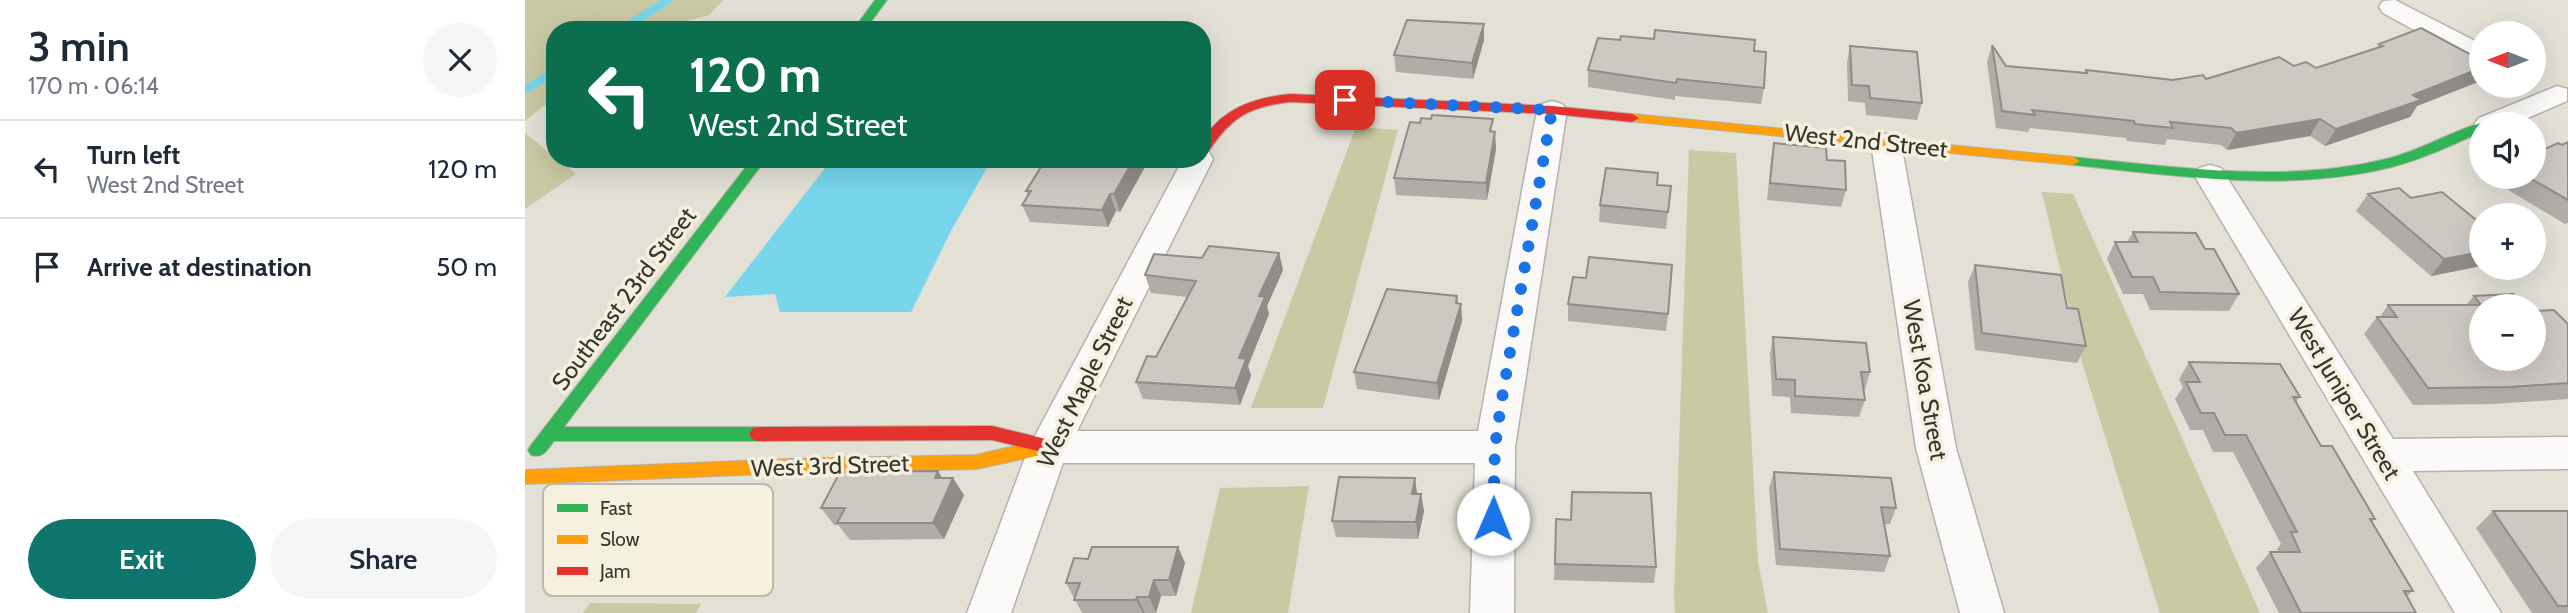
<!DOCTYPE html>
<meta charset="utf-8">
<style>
body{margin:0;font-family:Cabin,sans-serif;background:#f6f6f7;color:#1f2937;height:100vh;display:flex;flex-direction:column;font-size:26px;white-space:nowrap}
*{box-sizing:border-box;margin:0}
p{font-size:23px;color:#747a83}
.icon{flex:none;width:38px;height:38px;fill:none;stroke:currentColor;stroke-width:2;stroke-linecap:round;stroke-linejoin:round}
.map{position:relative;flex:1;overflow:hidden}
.drawer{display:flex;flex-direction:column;background:#fff;width:525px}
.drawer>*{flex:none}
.hud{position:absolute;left:21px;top:21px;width:665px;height:147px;border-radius:28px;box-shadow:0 7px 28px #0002;background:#0b6e4f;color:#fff;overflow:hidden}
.needle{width:46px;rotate:270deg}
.tools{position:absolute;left:1944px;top:21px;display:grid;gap:14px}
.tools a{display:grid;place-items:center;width:77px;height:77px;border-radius:50%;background:#fff;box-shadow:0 7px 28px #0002;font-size:35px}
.pin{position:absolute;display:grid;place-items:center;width:60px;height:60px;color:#fff;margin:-30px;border-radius:14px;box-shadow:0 4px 10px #0006}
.me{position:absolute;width:77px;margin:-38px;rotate:1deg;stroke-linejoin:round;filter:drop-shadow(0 0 5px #0008)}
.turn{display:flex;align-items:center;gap:24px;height:147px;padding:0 28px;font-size:32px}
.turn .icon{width:91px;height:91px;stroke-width:2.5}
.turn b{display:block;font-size:49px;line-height:60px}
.round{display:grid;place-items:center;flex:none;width:74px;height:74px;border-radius:37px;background:#f6f6f7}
.summary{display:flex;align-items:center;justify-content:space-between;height:119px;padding:0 28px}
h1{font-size:42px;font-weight:600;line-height:52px}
.button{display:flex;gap:14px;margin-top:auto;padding:14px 28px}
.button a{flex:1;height:80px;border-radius:42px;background:#0f766e;color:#fff;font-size:28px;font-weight:600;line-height:80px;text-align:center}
.button a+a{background:#f6f6f7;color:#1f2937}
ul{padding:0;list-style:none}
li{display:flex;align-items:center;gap:21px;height:98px;padding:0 28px;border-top:2px solid #e0e1e3}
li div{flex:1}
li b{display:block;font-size:26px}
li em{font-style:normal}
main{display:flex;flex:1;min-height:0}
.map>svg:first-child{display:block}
.green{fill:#c9c9a4}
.water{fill:#77d6ec}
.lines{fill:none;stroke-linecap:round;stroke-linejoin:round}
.stream{stroke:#77d6ec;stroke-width:8}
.street-casing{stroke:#b4b2ab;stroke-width:3}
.fast-casing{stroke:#b4b2ab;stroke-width:2}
.slow-casing{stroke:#b4b2ab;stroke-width:2}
.jam-casing{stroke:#b4b2ab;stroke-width:2}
.street{fill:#fbfaf9;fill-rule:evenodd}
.fast{fill:#30b455;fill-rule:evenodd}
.slow{fill:#ff9f0a;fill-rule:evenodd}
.jam{fill:#e5322d;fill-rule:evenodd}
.wall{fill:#b1aca8}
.shaded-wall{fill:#908c88}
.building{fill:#cec8c3;stroke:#908c88;stroke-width:2}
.route{stroke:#1a73e8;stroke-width:12;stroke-dasharray:0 21.6}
.labels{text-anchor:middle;stroke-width:7;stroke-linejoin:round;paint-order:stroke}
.street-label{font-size:24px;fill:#37362e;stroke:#f5f1de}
.key{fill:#f5f1de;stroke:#bcb9a9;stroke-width:2}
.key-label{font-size:19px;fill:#37362e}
</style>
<main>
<section class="drawer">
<div class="summary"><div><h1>3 min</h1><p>170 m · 06:14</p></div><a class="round"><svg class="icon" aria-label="close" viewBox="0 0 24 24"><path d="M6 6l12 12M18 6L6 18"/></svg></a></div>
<ul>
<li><svg class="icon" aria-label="left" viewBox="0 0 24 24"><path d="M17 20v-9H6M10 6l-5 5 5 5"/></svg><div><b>Turn left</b><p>West 2nd Street</p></div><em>120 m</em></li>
<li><svg class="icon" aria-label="arrive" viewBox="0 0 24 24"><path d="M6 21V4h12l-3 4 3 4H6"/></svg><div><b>Arrive at destination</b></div><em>50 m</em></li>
</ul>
<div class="button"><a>Exit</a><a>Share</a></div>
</section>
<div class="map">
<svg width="2043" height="613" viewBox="0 0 2043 613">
<rect width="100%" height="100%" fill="#e3e0d6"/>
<path class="green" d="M 0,0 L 198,0 L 184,15 L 130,30 L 30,30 L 30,97 L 0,121 Z
M 831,127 L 873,130 L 798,408 L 726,408 Z
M 0,133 L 51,174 L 0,209 Z
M 1164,150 L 1211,153 L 1233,562 L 1243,613 L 1150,613 L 1149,597 Z
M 1517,192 L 1548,194 L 1735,613 L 1635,613 L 1557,362 Z
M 784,486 L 763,613 L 666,613 L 695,488 Z
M 65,603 L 176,604 L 171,613 L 58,613 Z"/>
<path class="water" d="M 321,159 L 467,159 L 426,231 L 386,312 L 255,312 L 250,294 L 200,297 L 304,163 Z"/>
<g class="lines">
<path class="stream" d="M 96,30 L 143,0
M 0,90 L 30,71"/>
<g class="street-casing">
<path id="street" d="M 1870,0 L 1956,44 L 1956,63 L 1946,61 L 1858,13 L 1854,7 L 1858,1 Z
M 2032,86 L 2042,89 L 2042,101 L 1989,124 L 1956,124 L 1956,131 L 1949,124 L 1954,118 Z
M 1027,101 L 1037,104 L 1042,110 L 990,447 L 989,613 L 945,613 L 950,463 L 538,463 L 486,613 L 442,613 L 504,447 L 658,159 L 677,159 L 677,150 L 684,152 L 688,159 L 552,431 L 953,431 L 1012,110 L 1017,104 Z
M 1361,134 L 1372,136 L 1376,143 L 1431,448 L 1479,613 L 1435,613 L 1391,448 L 1346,143 L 1350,136 Z
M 1685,165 L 1696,168 L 1868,439 L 2043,437 L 2043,469 L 1888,471 L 1976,613 L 1930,613 L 1669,175 L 1674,168 Z"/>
</g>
<g class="fast-casing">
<path id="fast" d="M 350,0 L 362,0 L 340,30 L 328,30 Z
M 1956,123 L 1961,124 L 1956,124 L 1956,132 C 1927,145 1898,159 1867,167 C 1763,193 1653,176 1548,165 L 1541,161 L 1548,157 C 1651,167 1760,184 1861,159 C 1895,151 1924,132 1956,123 Z
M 227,159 L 241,159 L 39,427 L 233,427 L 239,429 L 242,434 L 239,439 L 233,441 L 29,441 C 22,450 18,459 6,455 L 3,450 L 6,445 Z"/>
</g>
<g class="slow-casing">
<path id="slow" d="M 1107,114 L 1548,157 L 1555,161 L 1548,165 L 1102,121 L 1100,118 Z
M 521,439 L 530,442 L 533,447 L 530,452 L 451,469 L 266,473 L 0,484 L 0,470 L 266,459 L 451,455 Z"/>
</g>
<g class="jam-casing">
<path id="jam" d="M 765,94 L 1027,106 L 1107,114 L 1114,118 L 1107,122 L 1027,114 L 765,102 C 723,107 705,118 682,154 L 677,155 L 677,140 C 699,108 728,98 765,94 Z
M 467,426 L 521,439 L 527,441 L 530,446 L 527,451 L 521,453 L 467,440 L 233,441 L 227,439 L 224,434 L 227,429 L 233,427 Z"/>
</g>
<use href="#street" class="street"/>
<use href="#fast" class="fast"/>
<use href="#slow" class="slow"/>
<use href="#jam" class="jam"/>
</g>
<path class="wall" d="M 959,40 L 948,79 L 871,72 L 869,55 Z
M 1095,40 L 1229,51 L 1239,88 L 1236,104 L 1150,96 L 1150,100 L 1063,87 L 1063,70 Z
M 1854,44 L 1953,82 L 1892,106 L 1885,117 L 1800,146 L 1785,136 L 1702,150 L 1696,145 L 1642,139 L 1640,145 L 1602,141 L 1601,138 L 1505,128 L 1503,132 L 1471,128 L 1462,62 L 1467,45 L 1481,66 L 1560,73 L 1561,70 L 1648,80 L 1681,79 L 1769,66 L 1791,68 L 1850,49 Z
M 1325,46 L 1397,103 L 1392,120 L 1341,115 L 1340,103 L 1323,101 L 1322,62 Z
M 968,132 L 971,149 L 962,200 L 871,195 L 869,178 Z
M 2043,142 L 2043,223 L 2040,224 L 1970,182 L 1974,177 L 2009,177 L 2037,145 Z
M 1249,143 L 1302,160 L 1321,190 L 1316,207 L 1242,200 L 1246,160 Z
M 620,162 L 621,165 L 595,212 L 591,211 L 583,227 L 505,222 L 497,205 L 503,196 L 501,191 Z
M 1132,185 L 1146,186 L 1141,229 L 1074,222 L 1075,205 Z
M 1843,194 L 1886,198 L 1956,224 L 1956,266 L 1906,276 L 1831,211 Z
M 1608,232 L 1680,249 L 1714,294 L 1704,311 L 1625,310 L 1618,294 L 1598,294 L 1582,259 L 1590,242 L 1602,242 Z
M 754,253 L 758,270 L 742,306 L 744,314 L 723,366 L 726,376 L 715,405 L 618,399 L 611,382 L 631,357 L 663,297 L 626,293 L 620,275 L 677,258 Z
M 1450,265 L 1542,308 L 1561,346 L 1552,363 L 1450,350 L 1443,282 Z
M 1988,294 L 1956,306 L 2043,324 L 2043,399 L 1969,404 L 1888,405 L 1839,334 L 1852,317 L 1855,317 L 1863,305 L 1941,305 L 1949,296 Z
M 933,303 L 936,304 L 937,321 L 914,400 L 832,389 L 829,372 Z
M 1043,304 L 1143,314 L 1141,331 L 1043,321 Z
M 1248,337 L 1345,372 L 1340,389 L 1338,389 L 1340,400 L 1334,417 L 1266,413 L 1265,397 L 1247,396 L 1245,354 Z
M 1664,362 L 1775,397 L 1771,402 L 1796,446 L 1850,519 L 1847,522 L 1888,591 L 1882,596 L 1891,613 L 1754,613 L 1731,568 L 1745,552 L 1753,552 L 1752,549 L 1756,544 L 1708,452 L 1688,452 L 1678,430 L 1665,430 L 1650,399 L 1658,387 L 1654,379 Z
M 1249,472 L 1371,508 L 1365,524 L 1359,524 L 1365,556 L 1359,572 L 1251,565 L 1244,488 Z
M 418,478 L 439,495 L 419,539 L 325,540 L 313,525 L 309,525 L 296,508 Z
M 890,478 L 892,494 L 899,511 L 893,539 L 811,537 L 807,521 Z
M 1968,511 L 2043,511 L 2043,613 L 2007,613 L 1951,528 Z
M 1031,519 L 1131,567 L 1129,583 L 1029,580 Z
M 653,547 L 660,563 L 651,596 L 636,596 L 631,613 L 557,613 L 541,583 L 563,559 Z"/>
<path class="shaded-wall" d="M 209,23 L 213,30 L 203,30 Z
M 959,24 L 959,40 L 948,79 L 947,63 Z
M 1956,68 L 1956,77 L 1953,82 L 1892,106 L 1885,117 L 1800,146 L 1811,129 L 1888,95 Z
M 1795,119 L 1785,136 L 1702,150 L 1711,133 Z
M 970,132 L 971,149 L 962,200 L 961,183 Z
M 609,159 L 622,159 L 620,162 L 621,165 L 595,212 L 589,194 Z
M 585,194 L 591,211 L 583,227 L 577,210 Z
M 1956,252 L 1956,266 L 1906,276 L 1919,259 Z
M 754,253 L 758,270 L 742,306 L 744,314 L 723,366 L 726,376 L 715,405 L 710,388 L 714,358 L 734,296 Z
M 932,296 L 934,312 L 936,304 L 937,321 L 914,400 L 912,383 Z
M 413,471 L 424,488 L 428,478 L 439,495 L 419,539 L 408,523 L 410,478 Z
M 890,478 L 892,494 L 887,494 Z
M 896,494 L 899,511 L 893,539 L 891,522 Z
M 653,547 L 660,563 L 651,596 L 644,580 Z
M 629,580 L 636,596 L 631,613 L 624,597 Z
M 612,597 L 620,613 L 618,613 L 611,600 Z"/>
<path class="building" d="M 882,20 L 959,24 L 947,63 L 869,55 Z
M 209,23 L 203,30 L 160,30 L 164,24 Z
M 1896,28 L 1956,60 L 1956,68 L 1888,95 L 1896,100 L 1811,129 L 1795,119 L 1711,133 L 1706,128 L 1645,122 L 1648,128 L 1610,124 L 1609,121 L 1507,110 L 1510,115 L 1477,111 L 1467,45 L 1481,66 L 1562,73 L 1561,70 L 1648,80 L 1678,75 L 1681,79 L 1754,57 L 1769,66 L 1781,62 L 1791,68 L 1858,46 L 1854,44 Z
M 1130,30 L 1230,40 L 1229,51 L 1241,52 L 1239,88 L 1152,79 L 1151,83 L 1063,70 L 1073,38 L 1095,40 L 1096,36 L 1129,39 Z
M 1325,46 L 1392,52 L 1397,103 L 1345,98 L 1344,86 L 1327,85 Z
M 907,115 L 968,119 L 965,131 L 970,132 L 961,183 L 869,178 L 885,122 L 895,123 L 896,118 L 906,119 Z
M 2043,142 L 2043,200 L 2003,177 L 2009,177 L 2009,154 L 2033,143 L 2037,145 Z
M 1249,143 L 1301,148 L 1302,160 L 1320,161 L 1321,190 L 1245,183 Z
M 521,159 L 609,159 L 589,194 L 585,194 L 577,210 L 497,205 L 506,191 L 501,191 Z
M 1081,168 L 1133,173 L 1132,185 L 1146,186 L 1143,212 L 1075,205 Z
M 1874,188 L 1886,198 L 1917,192 L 1956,224 L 1956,252 L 1919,259 L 1843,194 Z
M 1608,232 L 1671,233 L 1680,249 L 1689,249 L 1714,294 L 1635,292 L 1628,277 L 1607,277 L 1590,242 L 1613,242 Z
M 684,246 L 754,253 L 734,296 L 740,297 L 714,358 L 721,359 L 710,388 L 611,382 L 622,356 L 631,357 L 671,281 L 620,275 L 629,254 L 677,258 Z
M 1064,257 L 1147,265 L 1143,314 L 1043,304 L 1048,277 L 1061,278 Z
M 1450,265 L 1536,275 L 1542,308 L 1553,309 L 1561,346 L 1457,333 Z
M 862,289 L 932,296 L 931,303 L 936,304 L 912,383 L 829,372 Z
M 1988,294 L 1999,306 L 1956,306 L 1956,359 L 2009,359 L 2009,311 L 2029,310 L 2043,324 L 2043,383 L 1985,387 L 1903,388 L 1852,317 L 1872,317 L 1863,305 L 1956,305 L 1949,296 Z
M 1248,337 L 1341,343 L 1345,372 L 1336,372 L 1340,400 L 1270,396 L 1270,380 L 1251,379 Z
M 1664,362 L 1755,364 L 1775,397 L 1768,397 L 1796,446 L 1807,446 L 1850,519 L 1845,519 L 1888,591 L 1879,591 L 1891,613 L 1776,613 L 1745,552 L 1775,552 L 1766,532 L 1772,532 L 1721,435 L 1700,435 L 1689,413 L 1676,413 L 1661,382 L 1675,382 Z
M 413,471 L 410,478 L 428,478 L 408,523 L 312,523 L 320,508 L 296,508 L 315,472 Z
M 1249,472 L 1366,478 L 1371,508 L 1356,507 L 1365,556 L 1255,549 Z
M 814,477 L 890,478 L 887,494 L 896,494 L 891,522 L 807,521 Z
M 1047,492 L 1126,493 L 1131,567 L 1030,564 L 1031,519 L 1046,520 Z
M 1968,511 L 2043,511 L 2043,606 L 2033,606 Z
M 567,547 L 653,547 L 644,580 L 629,580 L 624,597 L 612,597 L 611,600 L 549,600 L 555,583 L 541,583 L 549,558 L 563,559 Z"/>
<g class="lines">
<path class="route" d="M 820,100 L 1027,110 L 976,404 L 970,447 L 968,519"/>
</g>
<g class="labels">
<g class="street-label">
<text transform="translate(1341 141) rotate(6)" y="8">West 2nd Street</text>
<text transform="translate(99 299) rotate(-53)" y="8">Southeast 23rd Street</text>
<text transform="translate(1400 380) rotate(80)" y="8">West Koa Street</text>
<text transform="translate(560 382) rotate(-64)" y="8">West Maple Street</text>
<text transform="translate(1819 394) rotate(59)" y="8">West Juniper Street</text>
<text transform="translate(305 466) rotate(-2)" y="8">West 3rd Street</text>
</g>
</g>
<rect x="18" y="484" width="230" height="112" rx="10" class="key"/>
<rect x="32" y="504" width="31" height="8" fill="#30b455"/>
<rect x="32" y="535" width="31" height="9" fill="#ff9f0a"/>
<rect x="32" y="567" width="31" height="8" fill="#e5322d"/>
<g class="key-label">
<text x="75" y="515">Fast</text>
<text x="75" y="546">Slow</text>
<text x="75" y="578">Jam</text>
</g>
</svg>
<div class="tools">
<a><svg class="needle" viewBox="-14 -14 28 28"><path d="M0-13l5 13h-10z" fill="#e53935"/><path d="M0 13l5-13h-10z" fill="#747a83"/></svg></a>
<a><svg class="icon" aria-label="sound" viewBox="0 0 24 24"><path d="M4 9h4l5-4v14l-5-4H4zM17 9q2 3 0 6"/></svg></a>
<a>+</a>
<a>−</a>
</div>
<div class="pin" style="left:820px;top:100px;background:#d93025"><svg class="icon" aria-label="arrive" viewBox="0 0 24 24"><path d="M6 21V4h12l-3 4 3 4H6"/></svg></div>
<svg class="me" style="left:968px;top:519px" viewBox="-20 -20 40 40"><circle r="19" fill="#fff"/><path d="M0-13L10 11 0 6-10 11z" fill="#1a73e8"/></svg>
<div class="hud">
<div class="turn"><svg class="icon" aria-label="left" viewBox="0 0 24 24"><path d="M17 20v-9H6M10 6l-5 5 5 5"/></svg><div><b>120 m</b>West 2nd Street</div></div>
</div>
</div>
</main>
